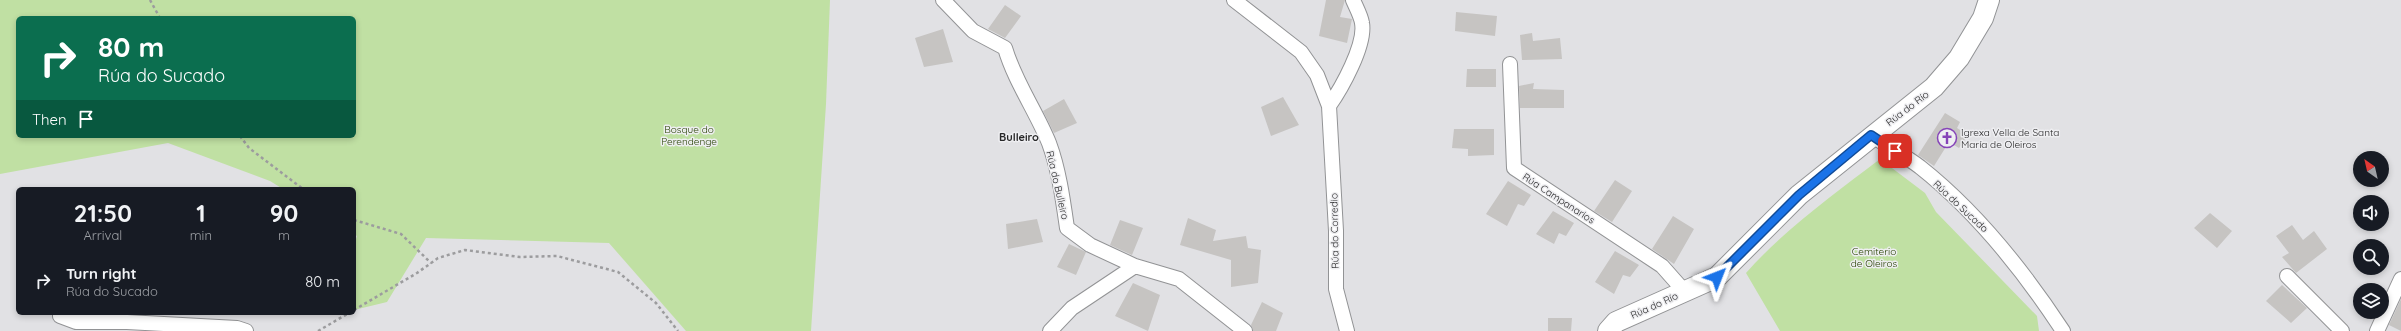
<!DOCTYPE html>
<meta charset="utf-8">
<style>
body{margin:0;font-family:Quicksand,sans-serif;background:#242831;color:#f1f3f6;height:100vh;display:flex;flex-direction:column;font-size:15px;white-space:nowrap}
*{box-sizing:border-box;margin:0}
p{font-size:13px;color:#9ea1a6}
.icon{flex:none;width:22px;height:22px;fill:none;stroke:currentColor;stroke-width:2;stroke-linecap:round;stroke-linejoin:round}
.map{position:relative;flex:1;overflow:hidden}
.details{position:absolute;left:16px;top:187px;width:340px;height:128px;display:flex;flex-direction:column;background:#171b24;border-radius:6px;box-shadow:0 2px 6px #0003}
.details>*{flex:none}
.top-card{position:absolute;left:16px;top:16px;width:340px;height:122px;border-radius:6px;box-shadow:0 2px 6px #0003;background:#0b6e4f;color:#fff;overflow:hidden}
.needle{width:26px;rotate:326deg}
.tools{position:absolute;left:2353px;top:151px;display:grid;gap:8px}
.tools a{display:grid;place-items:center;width:36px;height:36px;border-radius:50%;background:#171b24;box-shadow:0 2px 6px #0003;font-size:20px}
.pin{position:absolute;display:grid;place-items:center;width:34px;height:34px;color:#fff;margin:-17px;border-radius:8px;box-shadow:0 2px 6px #0006}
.me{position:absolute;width:44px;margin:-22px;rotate:45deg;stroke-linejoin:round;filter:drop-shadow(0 0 3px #0008)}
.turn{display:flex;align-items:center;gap:14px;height:84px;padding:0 16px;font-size:18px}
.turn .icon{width:52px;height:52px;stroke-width:2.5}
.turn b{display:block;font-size:28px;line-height:34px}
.then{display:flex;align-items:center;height:38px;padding:0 16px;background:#0003;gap:8px;font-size:15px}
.eta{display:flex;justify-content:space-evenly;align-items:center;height:68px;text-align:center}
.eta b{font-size:24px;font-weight:700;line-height:28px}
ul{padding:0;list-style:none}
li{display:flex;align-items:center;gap:12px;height:52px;padding:0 16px}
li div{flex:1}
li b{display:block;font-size:15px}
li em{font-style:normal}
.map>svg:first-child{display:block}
.green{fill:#c0e0a3;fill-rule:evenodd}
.building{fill:#c6c4c2}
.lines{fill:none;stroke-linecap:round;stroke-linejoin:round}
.street-casing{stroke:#929395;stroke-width:16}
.secondary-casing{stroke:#929395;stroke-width:22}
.path{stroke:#9c9c9e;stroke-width:2.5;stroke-dasharray:3 3;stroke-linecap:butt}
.street{stroke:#fff;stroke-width:14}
.secondary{stroke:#fff;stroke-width:20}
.route-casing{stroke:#114b97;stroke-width:10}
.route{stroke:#1a73e8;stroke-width:7}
.labels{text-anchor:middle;stroke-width:3;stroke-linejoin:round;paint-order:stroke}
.street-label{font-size:10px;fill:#272728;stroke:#eeeef1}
.park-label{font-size:10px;fill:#264100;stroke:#eeeef1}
.poi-label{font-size:10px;fill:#272728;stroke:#eeeef1;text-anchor:start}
.neighbourhood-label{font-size:11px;font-weight:bold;fill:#272728;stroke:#eeeef1}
</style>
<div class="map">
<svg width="2401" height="331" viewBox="0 0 2401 331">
<rect width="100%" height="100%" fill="#e1e1e4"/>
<path class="green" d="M 0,0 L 830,0 L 826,104 L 811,331 L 686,331 L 609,243 L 426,238 L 387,302 L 354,310 L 354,245 L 357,236 L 354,234 L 354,189 L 283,189 L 270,181 L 168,143 L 0,174 ZM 18,18 L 354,18 L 354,136 L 18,136 Z
M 1880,159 L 1925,193 L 1936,212 L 2037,316 L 2039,331 L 1780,331 L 1746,273 C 1785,229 1833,195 1880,159 Z"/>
<path class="building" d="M 1326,0 L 1345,0 L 1340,17 L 1352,19 L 1347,43 L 1319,36 Z
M 1005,5 L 1021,16 L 1005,38 L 988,29 Z
M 1456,12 L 1497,16 L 1495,36 L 1455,31 Z
M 943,29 L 953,62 L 924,67 L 915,38 Z
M 1532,33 L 1533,41 L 1560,38 L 1562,59 L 1522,60 L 1520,35 Z
M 1467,69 L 1496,69 L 1496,87 L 1466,87 Z
M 1534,83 L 1533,89 L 1564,90 L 1564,108 L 1520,108 L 1519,86 Z
M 1283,97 L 1299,125 L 1271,136 L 1261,107 Z
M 1064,99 L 1077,123 L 1054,133 L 1043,111 Z
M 1945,113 L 1960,122 L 1957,128 L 1968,135 L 1959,148 L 1949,142 L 1934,166 L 1918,155 Z
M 1454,129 L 1494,129 L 1494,155 L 1468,156 L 1468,149 L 1452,148 Z
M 1615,180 L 1632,191 L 1612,222 L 1594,211 Z
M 1508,181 L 1531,195 L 1524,206 L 1518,204 L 1507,226 L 1486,214 Z
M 1553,211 L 1574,223 L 1566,236 L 1559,233 L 1554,244 L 1536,234 Z
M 2210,213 L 2232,231 L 2217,248 L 2194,228 Z
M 1673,216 L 1694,229 L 1674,264 L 1652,249 Z
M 1188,218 L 1216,230 L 1213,241 L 1246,236 L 1248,248 L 1261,250 L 1258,283 L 1231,287 L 1231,260 L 1180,245 Z
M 1037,219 L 1043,242 L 1008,249 L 1006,224 Z
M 1120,220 L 1143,228 L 1132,255 L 1110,245 Z
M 2292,225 L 2303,240 L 2314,231 L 2327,249 L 2296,273 L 2282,257 L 2289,253 L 2276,236 Z
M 1069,244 L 1086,252 L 1076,275 L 1057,267 Z
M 1615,251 L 1639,265 L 1630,277 L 1623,275 L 1614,294 L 1595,282 Z
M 1133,283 L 1160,295 L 1148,331 L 1115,316 Z
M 2282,285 L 2307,308 L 2291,323 L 2266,301 Z
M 2401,299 L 2401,331 L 2389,325 Z
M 1262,302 L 1283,313 L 1276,331 L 1253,331 L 1251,325 Z
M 1548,318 L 1572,318 L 1571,331 L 1548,331 Z"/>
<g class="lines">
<g class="street-casing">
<path id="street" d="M 943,0 L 973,31 L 1005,48 C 1015,82 1036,111 1049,143 C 1059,170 1063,200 1067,228 L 1090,245 L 1135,266 L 1179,279 L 1245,331
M 1234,0 L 1301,52 L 1317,75 L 1329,106 L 1336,231 L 1336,289 L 1347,331
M 1510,64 L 1514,168 L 1662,266 L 1685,292
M 1329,106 C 1341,89 1366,45 1362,23 C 1361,16 1356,7 1353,0
M 1871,135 C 1887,146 1904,155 1920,167 C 1977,212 2023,270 2063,331
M 2287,276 L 2342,331
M 60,316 L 76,322 L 127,322 L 237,328 L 246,331
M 1050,331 L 1072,308 L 1135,266
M 2377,331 L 2401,279"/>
</g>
<g class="secondary-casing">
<path id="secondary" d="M 1608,331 L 1616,322 L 1717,277 L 1799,195 L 1934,87 L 1959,58 L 1983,18 L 1989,0"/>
</g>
<path class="path" d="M 150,0 L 160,18
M 240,136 L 249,148 L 303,189
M 354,220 L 401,234 L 431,263
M 354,310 L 417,273 L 438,258 L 465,250 L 520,257 L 557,256 L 618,272 L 656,303 L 678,331
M 318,331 L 349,313"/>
<use href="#street" class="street"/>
<use href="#secondary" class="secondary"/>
</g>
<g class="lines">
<g class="route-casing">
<path id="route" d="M 1717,277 L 1799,195 L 1871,135 L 1895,151"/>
</g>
<use href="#route" class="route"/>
</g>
<defs>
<g id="church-ring" transform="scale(1)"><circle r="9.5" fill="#eeeef1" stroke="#8644b8" stroke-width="1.5"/><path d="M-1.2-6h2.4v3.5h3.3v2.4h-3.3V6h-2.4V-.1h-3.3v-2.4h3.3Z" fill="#8644b8"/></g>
</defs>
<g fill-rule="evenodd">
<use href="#church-ring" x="1947" y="138"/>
</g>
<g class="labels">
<g class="street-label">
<text transform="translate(1907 108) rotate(-37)" y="4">Rúa do Río</text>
<text transform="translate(1058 185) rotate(77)" y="4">Rúa do Bulleiro</text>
<text transform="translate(1559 198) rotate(33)" y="4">Rúa Campanarios</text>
<text transform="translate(1961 206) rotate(43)" y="4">Rúa do Sucado</text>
<text transform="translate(1334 231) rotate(-91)" y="4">Rúa do Corredio</text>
<text transform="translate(1654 305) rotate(-24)" y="4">Rúa do Río</text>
</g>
<g class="park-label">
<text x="689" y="133">Bosque do<tspan x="689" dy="12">Perendenge</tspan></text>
<text x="1874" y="255">Cemiterio<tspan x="1874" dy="12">de Oleiros</tspan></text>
</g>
<g class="poi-label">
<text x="1961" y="136">Igrexa Vella de Santa<tspan x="1961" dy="12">María de Oleiros</tspan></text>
</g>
<g class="neighbourhood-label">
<text x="1019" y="141">Bulleiro</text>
</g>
</g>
</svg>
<div class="tools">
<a><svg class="needle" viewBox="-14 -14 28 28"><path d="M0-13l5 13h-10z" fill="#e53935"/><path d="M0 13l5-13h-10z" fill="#9ea1a6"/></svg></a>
<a><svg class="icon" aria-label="sound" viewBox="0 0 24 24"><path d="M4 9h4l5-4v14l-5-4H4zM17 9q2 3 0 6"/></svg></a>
<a><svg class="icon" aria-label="search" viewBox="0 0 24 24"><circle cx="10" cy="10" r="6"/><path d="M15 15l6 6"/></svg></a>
<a><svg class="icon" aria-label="layers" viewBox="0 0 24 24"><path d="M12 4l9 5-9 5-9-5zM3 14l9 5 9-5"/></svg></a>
</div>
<div class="pin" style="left:1895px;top:151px;background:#d93025"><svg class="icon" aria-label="arrive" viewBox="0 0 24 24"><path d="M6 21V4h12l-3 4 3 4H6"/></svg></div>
<svg class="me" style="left:1717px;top:277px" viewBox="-20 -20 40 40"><path d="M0-17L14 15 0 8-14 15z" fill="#1a73e8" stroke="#fff" stroke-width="4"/></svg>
<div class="top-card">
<div class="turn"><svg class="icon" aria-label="right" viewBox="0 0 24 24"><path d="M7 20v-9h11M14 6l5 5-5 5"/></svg><div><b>80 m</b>Rúa do Sucado</div></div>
<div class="then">Then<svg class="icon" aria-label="arrive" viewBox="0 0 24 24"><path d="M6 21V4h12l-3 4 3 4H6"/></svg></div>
</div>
<section class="details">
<div class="eta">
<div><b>21:50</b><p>Arrival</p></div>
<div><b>1</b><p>min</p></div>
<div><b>90</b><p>m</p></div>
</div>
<ul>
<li><svg class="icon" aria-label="right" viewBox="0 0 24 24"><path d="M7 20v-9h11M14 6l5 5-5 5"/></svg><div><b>Turn right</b><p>Rúa do Sucado</p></div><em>80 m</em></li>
</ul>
</section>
</div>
